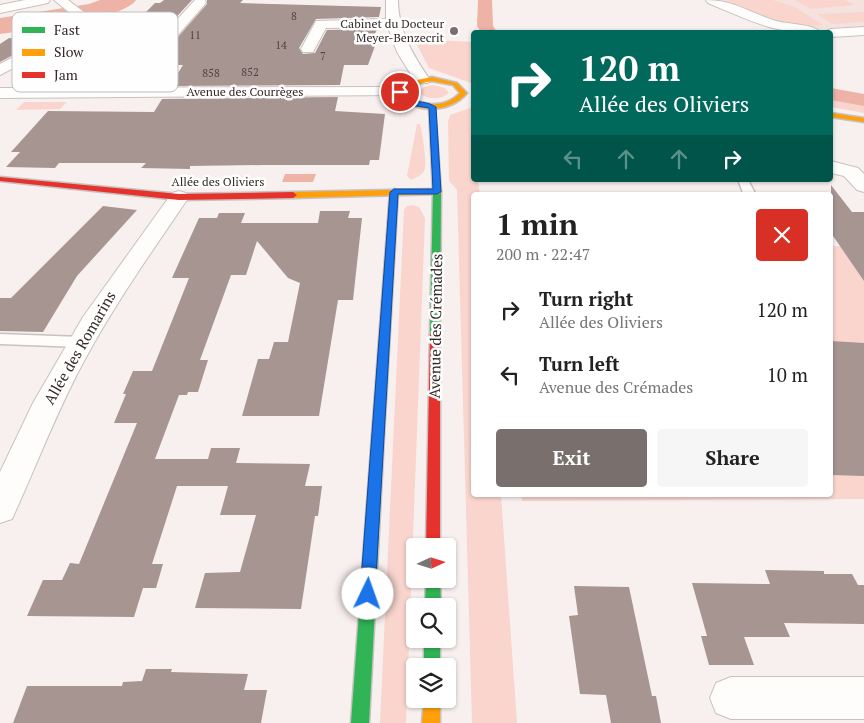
<!DOCTYPE html>
<meta charset="utf-8">
<style>
body{margin:0;font-family:"PT Serif",serif;background:#f6f6f6;color:#222;height:100vh;display:flex;flex-direction:column;font-size:19px;white-space:nowrap}
*{box-sizing:border-box;margin:0}
p{font-size:16px;color:#767676}
.icon{flex:none;width:28px;height:28px;fill:none;stroke:currentColor;stroke-width:2;stroke-linecap:round;stroke-linejoin:round}
.map{position:relative;flex:1;overflow:hidden}
.details{position:absolute;left:471px;top:192px;width:362px;height:305px;display:flex;flex-direction:column;background:#fff;border-radius:5px;box-shadow:0 1px 4px #0004}
.details>*{flex:none}
.guide{position:absolute;left:471px;top:30px;width:362px;height:152px;border-radius:5px;box-shadow:0 1px 4px #0004;background:#00695c;color:#fff;overflow:hidden}
.needle{width:32px;rotate:86deg}
.tools{position:absolute;left:406px;top:538px;display:grid;gap:10px}
.tools a{display:grid;place-items:center;width:50px;height:50px;border-radius:5px;background:#fff;box-shadow:0 1px 4px #0004;font-size:25px}
.pin{position:absolute;display:grid;place-items:center;width:42px;height:42px;color:#fff;margin:-21px;border:2px solid #fff;border-radius:50%;box-shadow:0 1px 5px #0007}
.me{position:absolute;width:55px;margin:-28px;rotate:3deg;stroke-linejoin:round;filter:drop-shadow(0 0 4px #0008)}
.turn{display:flex;align-items:center;gap:18px;height:105px;padding:0 25px;font-size:22px}
.turn .icon{width:65px;height:65px;stroke-width:2.5}
.turn b{display:block;font-size:35px;line-height:42px}
.lanes{display:flex;align-items:center;height:48px;padding:0 25px;background:#0003;justify-content:center;gap:25px;direction:ltr}
.lanes .off{opacity:.35}
.round{display:grid;place-items:center;flex:none;width:52px;height:52px;border-radius:5px;background:#f6f6f6}
.overview{display:flex;align-items:center;justify-content:space-between;height:85px;padding:0 25px}
h1{font-size:30px;font-weight:800;line-height:38px}
.button{display:flex;gap:10px;margin-top:auto;padding:10px 25px}
.button a{flex:1;height:58px;border-radius:5px;background:#796f6d;color:#fff;font-size:20px;font-weight:800;line-height:58px;text-align:center}
.button a+a{background:#f6f6f6;color:#222}
ul{padding:0;list-style:none}
li{display:flex;align-items:center;gap:15px;height:65px;padding:0 25px}
li div{flex:1}
li b{display:block;font-size:19px}
li em{font-style:normal}
.map>svg:first-child{display:block}
.built{fill:#f5e2de}
.green{fill:#f9d5ce}
.water{fill:#eeb2a7}
.lines{fill:none;stroke-linecap:round;stroke-linejoin:round}
.canal{fill:#eeb2a7;fill-rule:evenodd}
.river{fill:#eeb2a7;fill-rule:evenodd}
.building{fill:#a79592}
.lane-casing{stroke:#c9c1bf;stroke-width:3}
.street-casing{stroke:#c9c1bf;stroke-width:2}
.fast-casing{stroke:#c9c1bf;stroke-width:3}
.slow-casing{stroke:#c9c1bf;stroke-width:3}
.jam-casing{stroke:#c9c1bf;stroke-width:3}
.lane{fill:#fefdfc;fill-rule:evenodd}
.street{fill:#fefdfc;fill-rule:evenodd}
.fast{fill:#30b455;fill-rule:evenodd}
.slow{fill:#ff9f0a;fill-rule:evenodd}
.jam{fill:#e5322d;fill-rule:evenodd}
.route{fill:#1a73e8;stroke:#114b97}
.poi-dot{fill:#796f6d;stroke:#fefefe;stroke-width:2}
.labels{text-anchor:middle;stroke-width:5;stroke-linejoin:round;paint-order:stroke}
.far-number-label{font-size:11px;fill:#514542}
.far-poi-label{font-size:12px;fill:#342a28;stroke:#fefefe;text-anchor:end}
.far-street-label{font-size:12px;fill:#342a28;stroke:#fefefe}
.street-label{font-size:15px;fill:#342a28;stroke:#fefefe}
.key{fill:#fefefe;stroke:#c1bebe;stroke-width:1}
.key-label{font-size:14px;fill:#342a28}
</style>
<div class="map">
<svg width="864" height="723" viewBox="0 0 864 723">
<rect width="100%" height="100%" fill="#f8f0ee"/>
<path class="built" d="M 721,0 L 864,0 L 864,26 L 814,29 L 782,24 Z"/>
<path class="green" d="M 726,0 L 773,0 L 795,7 L 823,25 C 790,31 756,12 726,0 Z
M 794,0 L 845,0 L 855,5 L 811,9 Z
M 864,12 L 864,22 L 832,24 L 817,14 Z
M 414,39 L 474,42 L 474,84 L 429,68 Z
M 433,85 L 445,88 L 449,93 C 441,100 428,100 419,93 L 419,91 L 424,87 Z
M 831,96 L 864,101 L 864,113 L 831,107 Z
M 24,102 L 67,102 L 60,109 L 16,110 Z
M 473,107 L 474,180 L 478,180 L 480,195 L 474,195 L 474,495 L 501,495 L 517,723 L 472,723 L 457,190 L 449,181 L 448,122 L 450,115 Z
M 417,124 L 420,124 C 422,133 428,164 424,171 C 421,176 415,178 411,180 L 407,176 Z
M 412,205 L 419,207 L 425,218 L 406,723 L 380,723 L 404,210 L 407,206 Z
M 831,246 L 851,246 L 864,257 L 864,499 L 522,501 L 521,495 L 831,495 Z"/>
<path class="water" d="M 285,174 L 316,174 L 313,182 L 282,182 Z"/>
<g class="lines">
<path class="canal" d="M 478,0 L 492,0 L 493,26 L 497,32 L 481,32 L 477,26 Z
M 831,88 L 864,94 L 864,106 L 831,100 Z"/>
<path class="river" d="M 100,0 L 136,0 C 121,21 27,30 0,34 L 0,18 L 89,4 Z"/>
</g>
<path class="building" d="M 164,0 L 192,0 L 159,36 L 148,38 L 75,38 L 87,30 L 107,29 L 111,26 L 115,26 L 124,18 L 139,19 L 155,3 L 160,3 Z
M 207,0 L 243,0 L 240,3 L 381,7 L 379,17 L 316,19 L 299,48 L 303,54 L 315,53 L 327,30 L 377,29 L 375,34 L 379,35 L 368,65 L 344,65 L 340,85 L 170,86 L 183,65 L 69,64 L 57,64 L 54,67 L 19,67 L 52,50 L 148,50 L 170,46 L 207,4 Z
M 63,22 L 60,30 L 0,62 L 0,44 L 9,38 L 34,40 L 39,24 Z
M 338,97 L 335,111 L 385,114 L 379,160 L 370,160 L 369,165 L 264,165 L 190,166 L 190,169 L 141,168 L 146,163 L 59,163 L 55,168 L 6,167 L 20,152 L 11,152 L 48,111 L 154,112 L 162,99 Z
M 831,185 L 852,212 L 864,212 L 864,281 L 831,233 Z
M 103,206 L 137,210 L 77,276 L 43,332 L 0,331 L 0,298 L 11,298 Z
M 320,211 L 350,211 L 348,218 L 362,218 L 353,300 L 338,300 L 319,416 L 242,416 L 258,359 L 269,359 L 274,342 L 288,342 L 300,283 L 288,278 L 257,241 L 246,275 L 231,275 L 200,360 L 208,360 L 198,392 L 188,392 L 187,395 L 179,395 L 155,459 L 208,459 L 211,448 L 240,448 L 236,463 L 310,464 L 305,486 L 322,486 L 318,516 L 315,516 L 301,609 L 195,608 L 205,573 L 240,572 L 256,515 L 220,515 L 228,486 L 177,486 L 152,564 L 163,564 L 156,588 L 143,588 L 134,617 L 27,616 L 43,580 L 62,580 L 70,563 L 79,564 L 137,423 L 114,423 L 126,394 L 123,394 L 133,371 L 152,371 L 189,278 L 172,278 L 199,218 L 217,218 L 219,213 L 245,213 L 241,223 L 318,223 Z
M 831,341 L 864,343 L 864,476 L 831,475 Z
M 765,570 L 824,571 L 824,574 L 852,574 L 858,585 L 864,585 L 864,624 L 784,623 L 790,637 L 744,637 L 754,665 L 709,665 L 701,636 L 707,636 L 692,583 L 770,584 Z
M 574,586 L 629,587 L 652,696 L 656,696 L 661,723 L 611,723 L 606,695 L 580,694 L 569,616 L 578,615 Z
M 146,669 L 172,669 L 171,672 L 248,674 L 244,690 L 267,690 L 261,723 L 13,723 L 27,686 L 122,686 L 123,682 L 142,681 Z"/>
<g class="lines">
<g class="lane-casing">
<path id="lane" d="M 738,180 L 748,180 L 756,195 L 744,195 Z
M 0,334 L 81,337 L 86,338 L 88,342 L 86,346 L 81,347 L 0,344 Z"/>
</g>
<g class="street-casing">
<path id="street" d="M 25,0 L 50,0 L 48,3 L 0,13 L 0,5 Z
M 54,0 L 68,0 L 89,16 L 90,22 L 84,31 L 68,40 L 148,40 L 160,38 L 195,0 L 205,0 L 206,3 L 170,44 L 148,48 L 52,48 L 0,75 L 0,64 L 74,25 L 76,18 Z
M 386,0 L 398,0 C 398,31 413,55 430,80 L 428,83 L 416,83 L 397,52 L 388,27 L 326,28 L 313,52 L 303,52 L 301,49 L 316,21 L 386,19 Z
M 706,0 C 734,0 750,13 776,21 C 786,24 814,24 820,32 C 780,37 744,18 708,3 Z
M 864,27 L 864,35 L 831,37 L 831,32 L 824,32 L 831,29 Z
M 400,87 L 406,89 L 408,92 L 406,95 L 0,98 L 0,88 Z
M 831,161 L 858,168 L 864,174 L 864,192 L 857,190 L 844,176 L 831,173 Z
M 179,191 L 186,193 L 189,197 C 152,251 114,305 83,363 C 56,413 36,467 12,519 L 0,523 L 0,472 L 33,403 L 83,317 L 172,193 Z
M 731,677 L 864,677 L 864,719 L 731,719 L 716,713 L 710,698 L 716,683 Z"/>
</g>
<g class="fast-casing">
<path id="fast" d="M 432,105 L 435,107 L 441,192 L 440,334 L 435,338 L 430,334 L 433,192 L 429,107 Z
M 378,430 L 382,431 L 384,435 L 369,723 L 351,723 L 372,435 L 374,431 Z
M 426,579 L 440,579 L 441,606 L 425,606 Z
M 424,639 L 440,639 L 440,666 L 424,666 Z"/>
</g>
<g class="slow-casing">
<path id="slow" d="M 432,77 L 457,83 L 467,93 C 450,113 417,114 398,96 L 398,91 L 412,81 ZM 432,81 L 453,85 L 460,93 C 444,109 423,106 404,95 L 403,92 L 413,85 Z
M 831,113 L 864,118 L 864,122 L 831,117 Z
M 437,189 L 441,192 L 440,194 L 293,198 L 289,195 L 293,192 Z
M 424,699 L 440,699 L 440,723 L 422,723 Z"/>
</g>
<g class="jam-casing">
<path id="jam" d="M 0,177 L 179,194 L 293,192 L 297,195 L 293,198 L 179,200 L 0,181 Z
M 394,189 L 398,192 L 384,435 L 382,439 L 378,440 L 374,439 L 372,435 L 390,192 Z
M 435,330 L 440,334 L 440,546 L 426,546 L 430,334 Z"/>
</g>
<use href="#lane" class="lane"/>
<use href="#street" class="street"/>
<use href="#fast" class="fast"/>
<use href="#slow" class="slow"/>
<use href="#jam" class="jam"/>
</g>
<path class="route" d="M 398,90 L 403,90 C 414,107 422,98 436,107 L 441,192 L 437,194 L 398,194 L 375,594 L 373,600 L 368,602 L 362,600 L 360,594 L 390,192 L 394,189 L 433,189 L 429,108 L 410,105 L 403,102 Z"/>
<circle class="poi-dot" cx="454" cy="31" r="5"/>
<g class="labels">
<g class="far-number-label">
<text x="294" y="20">8</text>
<text x="195" y="39">11</text>
<text x="281" y="49">14</text>
<text x="323" y="60">7</text>
<text x="250" y="76">852</text>
<text x="211" y="77">858</text>
</g>
<g class="far-poi-label">
<text x="444" y="28">Cabinet du Docteur<tspan x="444" dy="14">Meyer-Benzecrit</tspan></text>
</g>
<g class="far-street-label">
<text x="245" y="96">Avenue des Courrèges</text>
<text x="218" y="186">Allée des Oliviers</text>
</g>
<g class="street-label">
<text transform="translate(436 326) rotate(-89)" y="5">Avenue des Crémades</text>
<text transform="translate(80 348) rotate(-60)" y="5">Allée des Romarins</text>
</g>
</g>
<rect x="12" y="12" width="166" height="80" rx="8" class="key"/>
<rect x="22" y="27" width="23" height="6" fill="#30b455"/>
<rect x="22" y="49" width="23" height="7" fill="#ff9f0a"/>
<rect x="22" y="72" width="23" height="6" fill="#e5322d"/>
<g class="key-label">
<text x="54" y="35">Fast</text>
<text x="54" y="57">Slow</text>
<text x="54" y="80">Jam</text>
</g>
</svg>
<div class="tools">
<a><svg class="needle" viewBox="-14 -14 28 28"><path d="M0-13l5 13h-10z" fill="#e53935"/><path d="M0 13l5-13h-10z" fill="#767676"/></svg></a>
<a><svg class="icon" aria-label="search" viewBox="0 0 24 24"><circle cx="10" cy="10" r="6"/><path d="M15 15l6 6"/></svg></a>
<a><svg class="icon" aria-label="layers" viewBox="0 0 24 24"><path d="M12 4l9 5-9 5-9-5zM3 14l9 5 9-5"/></svg></a>
</div>
<div class="pin" style="left:400px;top:92px;background:#d93025"><svg class="icon" aria-label="arrive" viewBox="0 0 24 24"><path d="M6 21V4h12l-3 4 3 4H6"/></svg></div>
<svg class="me" style="left:368px;top:594px" viewBox="-20 -20 40 40"><circle r="19" fill="#fff"/><path d="M0-13L10 11 0 6-10 11z" fill="#1a73e8"/></svg>
<div class="guide">
<div class="turn"><svg class="icon" aria-label="right" viewBox="0 0 24 24"><path d="M7 20v-9h11M14 6l5 5-5 5"/></svg><div><b>120 m</b>Allée des Oliviers</div></div>
<div class="lanes"><svg class="icon off" aria-label="left" viewBox="0 0 24 24"><path d="M17 20v-9H6M10 6l-5 5 5 5"/></svg><svg class="icon off" aria-label="ahead" viewBox="0 0 24 24"><path d="M12 20V5M6 11l6-6 6 6"/></svg><svg class="icon off" aria-label="ahead" viewBox="0 0 24 24"><path d="M12 20V5M6 11l6-6 6 6"/></svg><svg class="icon" aria-label="right" viewBox="0 0 24 24"><path d="M7 20v-9h11M14 6l5 5-5 5"/></svg></div>
</div>
<section class="details">
<div class="overview"><div><h1>1 min</h1><p>200 m · 22:47</p></div><a class="round" style="background:#d93025;color:#fff"><svg class="icon" aria-label="close" viewBox="0 0 24 24"><path d="M6 6l12 12M18 6L6 18"/></svg></a></div>
<ul>
<li><svg class="icon" aria-label="right" viewBox="0 0 24 24"><path d="M7 20v-9h11M14 6l5 5-5 5"/></svg><div><b>Turn right</b><p>Allée des Oliviers</p></div><em>120 m</em></li>
<li><svg class="icon" aria-label="left" viewBox="0 0 24 24"><path d="M17 20v-9H6M10 6l-5 5 5 5"/></svg><div><b>Turn left</b><p>Avenue des Crémades</p></div><em>10 m</em></li>
</ul>
<div class="button"><a>Exit</a><a>Share</a></div>
</section>
</div>
